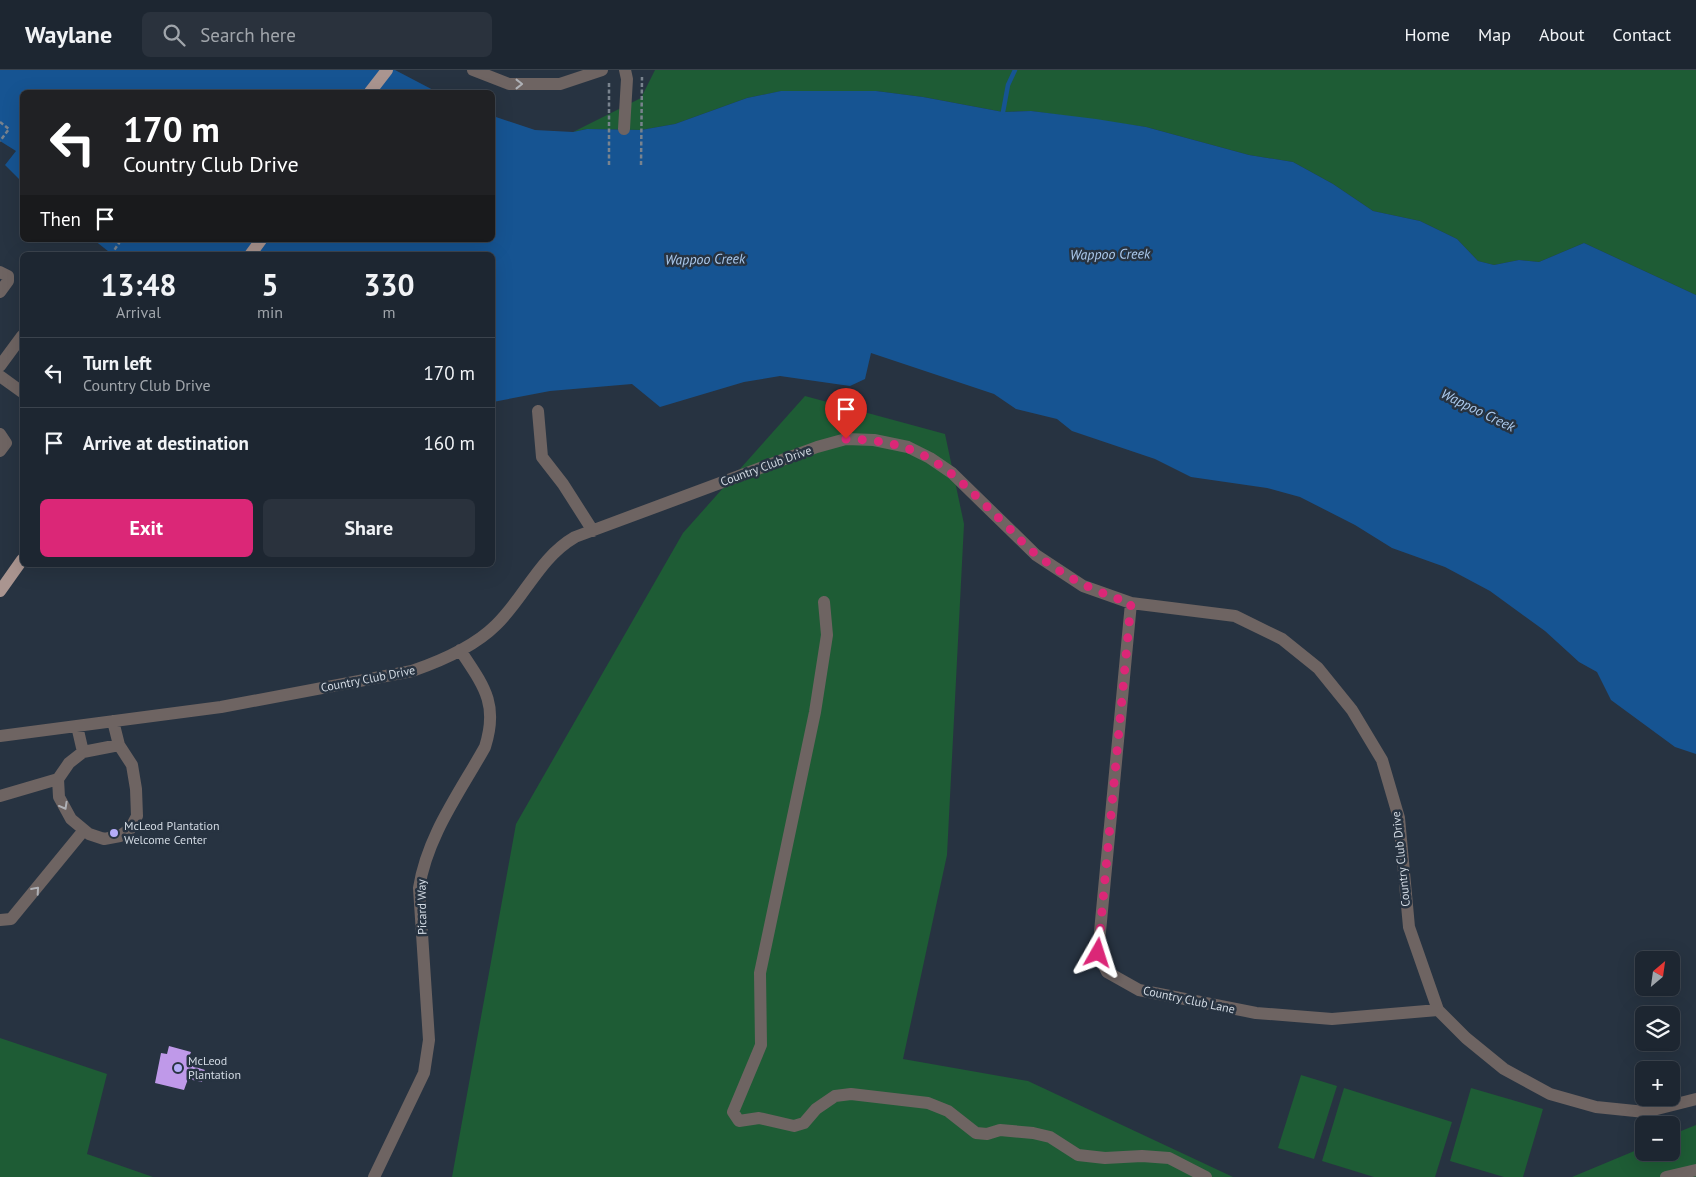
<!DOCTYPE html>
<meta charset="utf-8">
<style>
body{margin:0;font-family:"PT Sans",sans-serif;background:#2a323d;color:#f1f3f6;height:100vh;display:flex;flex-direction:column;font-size:19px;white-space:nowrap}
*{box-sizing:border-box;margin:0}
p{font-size:16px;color:#a0a5ab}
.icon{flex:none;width:28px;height:28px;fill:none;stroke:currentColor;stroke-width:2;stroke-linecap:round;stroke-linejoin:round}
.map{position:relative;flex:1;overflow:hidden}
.drawer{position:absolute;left:20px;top:182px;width:475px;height:315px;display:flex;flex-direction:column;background:#1d2631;border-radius:8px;box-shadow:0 5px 20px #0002,0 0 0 1px #3b434d}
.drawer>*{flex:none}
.guide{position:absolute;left:20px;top:20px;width:475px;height:152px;border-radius:8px;box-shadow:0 5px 20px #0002,0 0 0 1px #3b434d;background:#202124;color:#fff;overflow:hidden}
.needle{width:32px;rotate:29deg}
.buttons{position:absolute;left:1635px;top:881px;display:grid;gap:10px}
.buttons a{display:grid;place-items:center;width:45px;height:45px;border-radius:8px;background:#1d2631;box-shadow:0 5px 20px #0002,0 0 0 1px #3b434d;font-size:25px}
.pin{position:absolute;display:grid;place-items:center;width:42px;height:42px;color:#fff;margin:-51px -21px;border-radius:50% 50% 50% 0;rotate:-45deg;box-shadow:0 0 5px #0007}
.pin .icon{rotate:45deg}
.me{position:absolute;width:55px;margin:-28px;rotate:6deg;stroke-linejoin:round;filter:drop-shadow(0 0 4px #0008)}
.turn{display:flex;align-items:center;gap:18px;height:105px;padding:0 20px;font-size:22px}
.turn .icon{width:65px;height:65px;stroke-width:2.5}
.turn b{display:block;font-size:35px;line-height:42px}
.then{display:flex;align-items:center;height:48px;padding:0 20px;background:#0003;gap:10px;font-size:19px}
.eta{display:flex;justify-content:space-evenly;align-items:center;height:85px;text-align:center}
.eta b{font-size:30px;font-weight:800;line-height:35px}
.primary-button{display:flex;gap:10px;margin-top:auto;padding:10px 20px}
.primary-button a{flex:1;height:58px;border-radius:8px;background:#db2777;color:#fff;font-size:20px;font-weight:800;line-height:58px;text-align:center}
.primary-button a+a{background:#2a323d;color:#f1f3f6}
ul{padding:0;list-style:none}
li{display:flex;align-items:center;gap:15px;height:70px;padding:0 20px;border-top:1px solid #3b434d}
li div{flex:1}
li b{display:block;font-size:19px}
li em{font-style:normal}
header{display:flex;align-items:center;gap:30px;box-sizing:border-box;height:70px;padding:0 25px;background:#1d2631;border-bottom:1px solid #3b434d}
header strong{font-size:24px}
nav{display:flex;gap:28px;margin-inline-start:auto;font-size:18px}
.search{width:350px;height:45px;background:#2a323d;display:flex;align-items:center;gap:12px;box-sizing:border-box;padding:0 18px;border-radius:8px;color:#a0a5ab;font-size:19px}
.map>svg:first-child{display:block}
.green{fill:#1e5c35}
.water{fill:#165492}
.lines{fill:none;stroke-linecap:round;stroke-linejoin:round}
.stream{stroke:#165492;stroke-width:4.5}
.building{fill:#bf99e9}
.path{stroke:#79838e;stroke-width:2.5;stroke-dasharray:4 2.5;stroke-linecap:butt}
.minor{stroke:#6e6462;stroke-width:12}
.major{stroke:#aa9590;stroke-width:12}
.oneway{stroke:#afb1b6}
.route{stroke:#db2777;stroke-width:9;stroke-dasharray:0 16.2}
.poi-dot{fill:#b5acf8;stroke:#273341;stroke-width:2}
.labels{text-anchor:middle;stroke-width:5;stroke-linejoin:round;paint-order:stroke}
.street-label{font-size:12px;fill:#d2dae3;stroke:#273341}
.poi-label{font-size:12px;fill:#d2dae3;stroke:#273341;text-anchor:start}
.water-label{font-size:14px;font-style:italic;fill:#adcbee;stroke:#273341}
</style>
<header>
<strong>Waylane</strong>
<div class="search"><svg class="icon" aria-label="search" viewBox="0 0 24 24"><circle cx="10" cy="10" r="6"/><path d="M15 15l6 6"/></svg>Search here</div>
<nav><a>Home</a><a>Map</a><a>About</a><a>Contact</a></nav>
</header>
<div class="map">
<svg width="1696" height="1107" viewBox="0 0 1696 1107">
<rect width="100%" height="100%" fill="#273341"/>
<path class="green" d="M 655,0 L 1696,0 L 1696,225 L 1584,173 L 1539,192 L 1519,190 L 1494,195 L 1478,191 L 1457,169 L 1420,151 L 1373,141 L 1333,114 L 1293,92 L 1249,85 L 1146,57 L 1031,41 L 1003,42 L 923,27 L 876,21 L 782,21 L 747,28 L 675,54 L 641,60 L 587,59 L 573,62 L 641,28 Z
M 805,326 L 945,364 L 964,454 L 947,785 L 903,989 L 1028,1011 L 1233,1107 L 452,1107 L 516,754 L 683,463 Z
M 0,968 L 107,1004 L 87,1084 L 153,1107 L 0,1107 Z
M 1301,1005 L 1337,1016 L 1314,1089 L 1278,1078 Z
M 1344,1018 L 1452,1052 L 1435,1107 L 1374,1107 L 1322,1091 Z
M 1471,1018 L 1543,1039 L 1523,1107 L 1504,1107 L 1450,1091 Z
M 1696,1055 L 1696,1107 L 1572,1107 L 1644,1077 L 1644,1082 L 1671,1082 L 1671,1065 Z"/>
<path class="water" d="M 0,0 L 395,0 L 437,22 L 22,22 L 22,112 L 5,95 L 16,81 L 0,71 Z
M 781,21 L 876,21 L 923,27 L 1003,42 L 1031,41 L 1096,49 L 1146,57 L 1249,85 L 1293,92 L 1333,114 L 1373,141 L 1420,151 L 1457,169 L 1478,191 L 1494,195 L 1519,190 L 1539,192 L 1584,173 L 1696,225 L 1696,684 L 1675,677 L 1611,630 L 1597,602 L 1579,592 L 1545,561 L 1490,521 L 1445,497 L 1392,478 L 1355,455 L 1300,427 L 1267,418 L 1191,407 L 1155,389 L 1072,361 L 1057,349 L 1016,339 L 994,324 L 871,283 L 865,309 L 850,316 L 780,306 L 744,312 L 660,337 L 632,314 L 550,321 L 493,332 L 492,185 L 113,185 L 94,170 L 492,170 L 493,46 L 535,60 L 573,62 L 587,59 L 641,60 L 675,54 L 747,28 Z"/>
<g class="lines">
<path class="stream" d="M 1003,42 L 1008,15 L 1015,0"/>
</g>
<path class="building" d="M 169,976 L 191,982 L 188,990 L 194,991 L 192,996 L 205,1000 L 202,1012 L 188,1009 L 184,1020 L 155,1013 L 161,983 L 167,984 Z"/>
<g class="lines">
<path class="path" d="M 0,52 L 9,59 L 0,71
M 609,95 L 609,11
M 641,95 L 642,7
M 111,185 L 121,170"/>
<path class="minor" d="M 473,0 L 509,14 L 560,14 L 602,0
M 624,59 L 627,9 L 625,0
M 0,202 L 8,206 L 8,211 L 0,222
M 0,296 L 22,266
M 0,306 L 22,322
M 538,341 L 542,387 L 563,414 L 593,461
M 0,364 L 6,373 L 0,381
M 824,532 L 827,565 L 815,642 L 760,903 L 761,975 L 733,1042 L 739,1051 L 759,1048 L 794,1056 L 804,1053 L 816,1039 L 835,1026 L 851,1024 L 928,1033 L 948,1041 L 976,1063 L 987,1064 L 1000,1060 L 1033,1063 L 1050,1067 L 1078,1085 L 1105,1088 L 1142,1086 L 1169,1088 L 1206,1107
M 1131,533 L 1098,883 L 1107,902 L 1139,920 L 1256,943 L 1332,949 L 1438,940
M 113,651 L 119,675 L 132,695 L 136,719 L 137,746 L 130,759 L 120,766 L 104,769 L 89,764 L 71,749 L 59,727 L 58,709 L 69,693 L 83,682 L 119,675
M 77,656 L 83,682
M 0,666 L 221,637 L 412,601 C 441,591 474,577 496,555 C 525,527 539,488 575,467 L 817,377 L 846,369 L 874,370 L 908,377 L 930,388 L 952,403 L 1036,485 L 1083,516 L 1131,533 L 1235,546 L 1282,569 L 1318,598 L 1352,640 L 1382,690 L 1399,748 L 1409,857 L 1438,940 L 1466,968 L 1504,999 L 1550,1024 L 1596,1037 L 1645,1042 L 1696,1029
M 0,726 L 58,709
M 0,850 L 11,849 L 84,760
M 374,1107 L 424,1003 L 429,970 L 419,818 C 427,766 460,722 485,677 C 499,633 483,615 460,580
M 1666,1107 L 1696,1100"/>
<path class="major" d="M 370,22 L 387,0
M 250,185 L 261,170
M 0,521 L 22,490"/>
</g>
<defs><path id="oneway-chevron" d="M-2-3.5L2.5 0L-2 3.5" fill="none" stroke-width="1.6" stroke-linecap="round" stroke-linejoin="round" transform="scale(1.25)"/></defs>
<g class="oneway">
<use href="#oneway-chevron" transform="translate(519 14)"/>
<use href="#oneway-chevron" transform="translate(64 736) rotate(61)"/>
<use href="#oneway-chevron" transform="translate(36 820) rotate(-49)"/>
</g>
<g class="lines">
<path class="route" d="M 846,369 C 929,370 951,403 1007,456 C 1017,466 1026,477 1037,485 C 1067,508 1095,522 1131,533 L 1098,883"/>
</g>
<g class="poi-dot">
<circle cx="114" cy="763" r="5"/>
<circle cx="178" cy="998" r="5"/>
</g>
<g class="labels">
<g class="street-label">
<text transform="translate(766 396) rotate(-20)" y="4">Country Club Drive</text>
<text transform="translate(368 609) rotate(-11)" y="4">Country Club Drive</text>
<text transform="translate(1401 789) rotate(-96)" y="4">Country Club Drive</text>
<text transform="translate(422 837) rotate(-91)" y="4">Picard Way</text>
<text transform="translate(1189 930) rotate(12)" y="4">Country Club Lane</text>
</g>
<g class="poi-label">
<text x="124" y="760">McLeod Plantation<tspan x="124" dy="14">Welcome Center</tspan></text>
<text x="188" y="995">McLeod<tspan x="188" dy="14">Plantation</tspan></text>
</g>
<g class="water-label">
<text transform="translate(1110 184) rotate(-1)" y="5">Wappoo Creek</text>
<text transform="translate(705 189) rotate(-1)" y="5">Wappoo Creek</text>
<text transform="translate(1478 340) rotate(26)" y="5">Wappoo Creek</text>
</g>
</g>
</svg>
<div class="buttons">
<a><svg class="needle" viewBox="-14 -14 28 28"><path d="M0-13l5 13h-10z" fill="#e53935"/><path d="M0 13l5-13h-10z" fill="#a0a5ab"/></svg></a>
<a><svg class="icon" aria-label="layers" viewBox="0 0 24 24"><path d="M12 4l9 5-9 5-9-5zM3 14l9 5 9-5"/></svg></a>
<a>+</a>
<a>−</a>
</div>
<div class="pin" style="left:846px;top:369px;background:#d93025"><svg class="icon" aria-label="arrive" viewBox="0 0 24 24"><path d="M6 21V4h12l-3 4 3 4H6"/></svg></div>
<svg class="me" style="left:1098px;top:883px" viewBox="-20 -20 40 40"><path d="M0-17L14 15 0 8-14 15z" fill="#db2777" stroke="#fff" stroke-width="4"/></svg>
<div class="guide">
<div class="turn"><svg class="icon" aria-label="left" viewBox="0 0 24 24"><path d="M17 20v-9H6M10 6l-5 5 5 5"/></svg><div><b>170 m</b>Country Club Drive</div></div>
<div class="then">Then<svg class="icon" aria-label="arrive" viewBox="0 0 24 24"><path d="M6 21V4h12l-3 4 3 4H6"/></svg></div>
</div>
<section class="drawer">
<div class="eta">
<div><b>13:48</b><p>Arrival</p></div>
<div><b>5</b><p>min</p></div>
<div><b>330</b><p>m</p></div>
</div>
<ul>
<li><svg class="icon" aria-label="left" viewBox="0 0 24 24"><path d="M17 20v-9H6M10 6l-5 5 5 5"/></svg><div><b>Turn left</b><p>Country Club Drive</p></div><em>170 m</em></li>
<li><svg class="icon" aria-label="arrive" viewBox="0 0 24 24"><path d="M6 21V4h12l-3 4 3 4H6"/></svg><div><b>Arrive at destination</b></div><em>160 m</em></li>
</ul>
<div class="primary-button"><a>Exit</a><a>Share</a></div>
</section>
</div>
